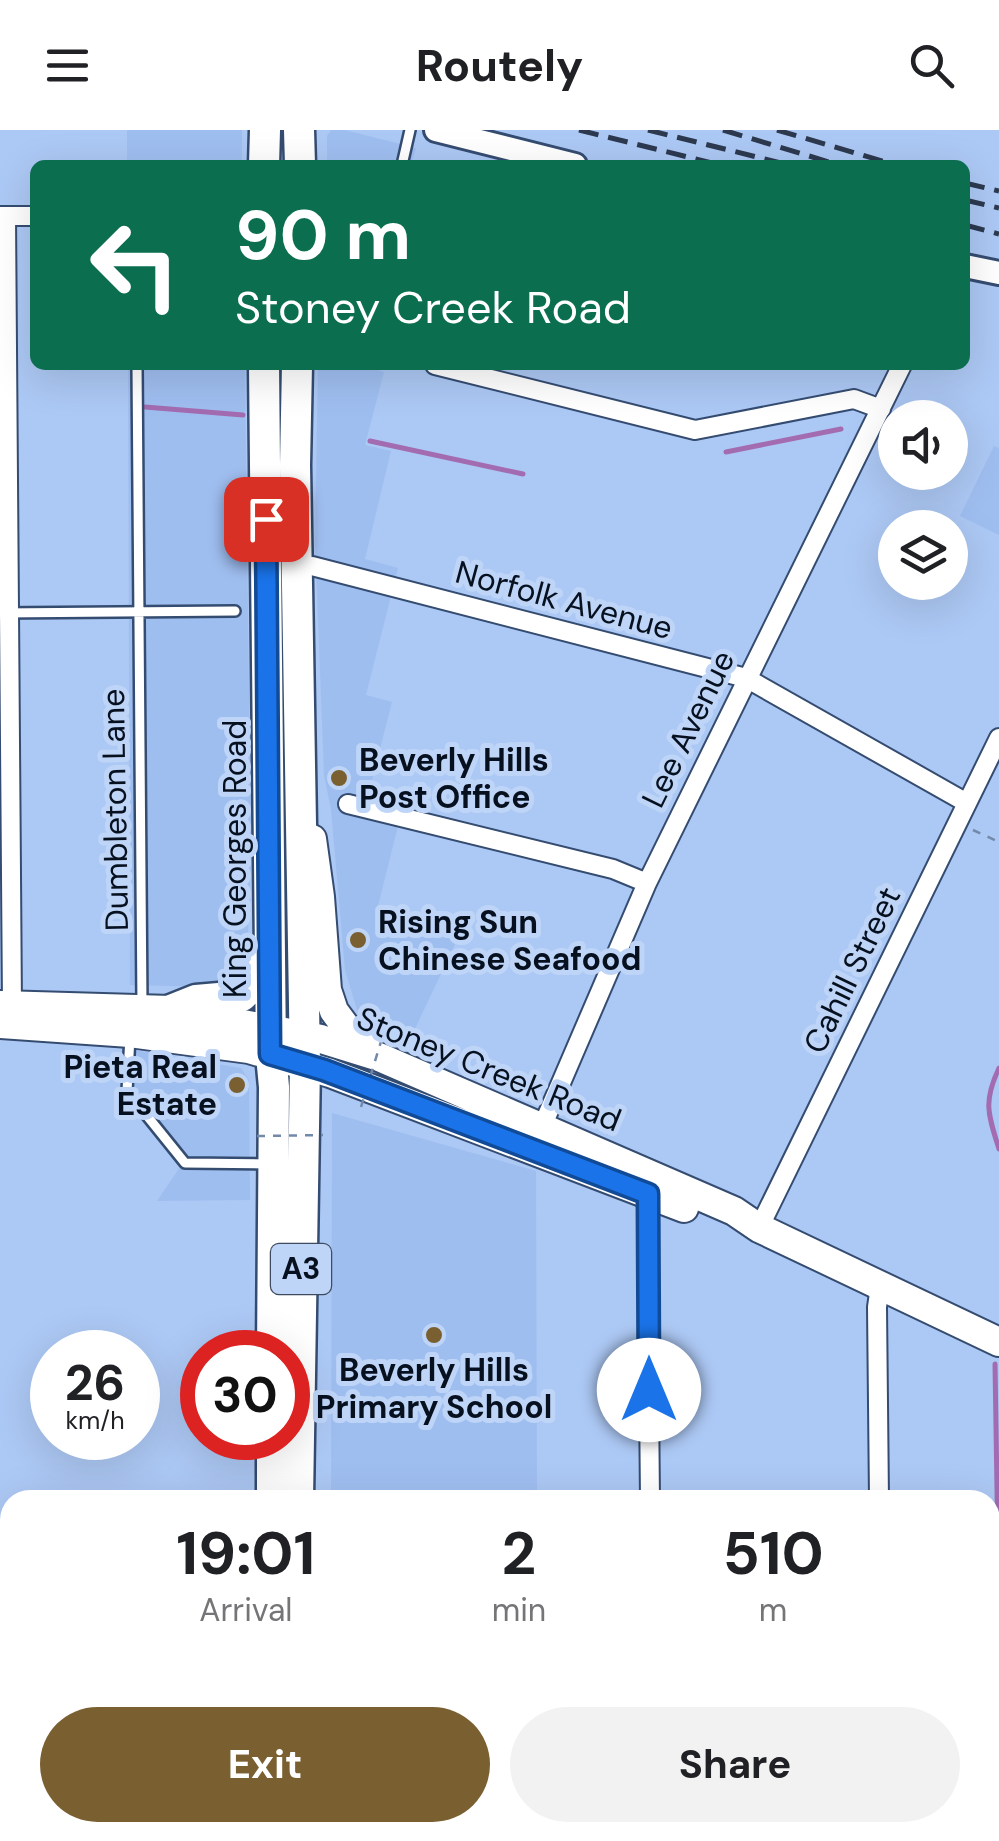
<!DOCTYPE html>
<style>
body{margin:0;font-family:"DM Sans",sans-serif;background:#f2f2f2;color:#202124;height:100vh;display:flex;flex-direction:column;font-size:38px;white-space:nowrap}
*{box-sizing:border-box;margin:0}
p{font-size:32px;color:#757577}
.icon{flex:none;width:55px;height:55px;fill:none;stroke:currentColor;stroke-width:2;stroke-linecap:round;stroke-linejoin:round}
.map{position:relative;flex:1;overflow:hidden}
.drawer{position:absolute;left:0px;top:1360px;width:1000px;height:352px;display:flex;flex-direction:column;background:#fff;border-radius:30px 30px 0 0;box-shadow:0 10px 40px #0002}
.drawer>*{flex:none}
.guide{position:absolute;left:30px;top:30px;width:940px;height:210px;border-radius:15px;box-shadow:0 10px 40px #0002;background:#0b6e4f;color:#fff;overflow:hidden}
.buttons{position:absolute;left:878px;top:270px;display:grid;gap:20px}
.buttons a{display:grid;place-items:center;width:90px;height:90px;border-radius:50%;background:#fff;box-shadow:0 10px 40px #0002;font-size:50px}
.speed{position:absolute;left:30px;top:1200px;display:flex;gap:20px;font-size:50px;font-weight:700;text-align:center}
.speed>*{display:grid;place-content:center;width:130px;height:130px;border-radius:50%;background:#fff;box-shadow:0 10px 40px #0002;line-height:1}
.speed small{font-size:25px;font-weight:400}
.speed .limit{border:15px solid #d22;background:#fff;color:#111}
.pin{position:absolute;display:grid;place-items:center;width:85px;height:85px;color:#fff;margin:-42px;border-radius:20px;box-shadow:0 5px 15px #0006}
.me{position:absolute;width:110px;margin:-55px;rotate:0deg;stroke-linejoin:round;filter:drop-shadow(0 0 8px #0008)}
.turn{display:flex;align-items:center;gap:35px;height:210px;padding:0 40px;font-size:45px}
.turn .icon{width:130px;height:130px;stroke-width:2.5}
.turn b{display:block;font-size:70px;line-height:85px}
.eta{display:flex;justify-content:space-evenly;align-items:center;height:170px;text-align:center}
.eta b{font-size:60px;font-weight:700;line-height:70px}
.primary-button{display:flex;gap:20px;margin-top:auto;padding:20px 40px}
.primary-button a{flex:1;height:115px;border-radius:60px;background:#7a5f31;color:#fff;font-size:40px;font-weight:700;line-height:115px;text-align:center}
.primary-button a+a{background:#f2f2f2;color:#202124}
header{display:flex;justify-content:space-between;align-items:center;height:130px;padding:0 40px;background:#fff;font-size:45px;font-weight:700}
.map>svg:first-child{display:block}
.built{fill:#9fbef0}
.green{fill:#b9965b}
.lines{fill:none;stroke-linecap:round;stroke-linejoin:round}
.stream{stroke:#a36cb1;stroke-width:5}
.service-casing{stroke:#354c71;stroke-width:14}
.minor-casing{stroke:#354c71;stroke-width:22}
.tertiary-casing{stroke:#354c71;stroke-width:28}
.primary-casing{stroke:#354c71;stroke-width:32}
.trunk-casing{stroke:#354c71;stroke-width:35}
.path{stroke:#7389ab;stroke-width:2.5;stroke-dasharray:8 8;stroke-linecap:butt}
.service{stroke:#fff;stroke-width:9}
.minor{stroke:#fff;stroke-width:18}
.tertiary{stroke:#fff;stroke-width:22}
.primary{stroke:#fff;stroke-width:28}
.trunk{stroke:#fff;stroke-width:30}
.rail{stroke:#2c394f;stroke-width:5;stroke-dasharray:20 10;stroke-linecap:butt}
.path-bridge{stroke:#7389ab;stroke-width:2.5;stroke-dasharray:8 8;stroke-linecap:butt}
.route-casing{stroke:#114b97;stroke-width:25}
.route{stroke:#1a73e8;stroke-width:18}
.poi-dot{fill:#7a5f31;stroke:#bed5f8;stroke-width:4}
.labels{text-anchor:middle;stroke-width:10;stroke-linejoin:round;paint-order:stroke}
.shield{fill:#bed5f8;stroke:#3e4b60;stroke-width:2.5}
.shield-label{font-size:30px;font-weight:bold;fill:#07101f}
.street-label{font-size:32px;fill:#07101f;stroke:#bed5f8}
.poi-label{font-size:32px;font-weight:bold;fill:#07101f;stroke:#bed5f8;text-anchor:start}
</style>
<header><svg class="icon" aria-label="menu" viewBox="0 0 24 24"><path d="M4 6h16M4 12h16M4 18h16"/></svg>Routely<svg class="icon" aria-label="search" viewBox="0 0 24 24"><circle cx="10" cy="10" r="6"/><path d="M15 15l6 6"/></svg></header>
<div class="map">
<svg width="999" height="1711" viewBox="0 0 999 1711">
<rect width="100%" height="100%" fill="#acc8f4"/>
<path class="built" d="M 127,0 L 242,0 L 242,35 L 127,35 Z
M 331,0 L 345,0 L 416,18 L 411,35 L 327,35 L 327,6 Z
M 128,235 L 245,235 L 251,724 L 247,834 L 227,853 L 211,857 L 130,855 Z
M 318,235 L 360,235 L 384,242 L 365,315 L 391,321 L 365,429 L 398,438 L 366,565 L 392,572 L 369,662 L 404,672 L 375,788 L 457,810 L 412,905 L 357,880 L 345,840 L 331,680 L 324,645 L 315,413 Z
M 994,316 L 999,318 L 999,405 L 960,386 Z
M 122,918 L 241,938 L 249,950 L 250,1070 L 157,1071 L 180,1037 L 122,966 Z
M 332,983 L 536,1041 L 537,1370 L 331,1370 Z"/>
<path class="green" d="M 656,1703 L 841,1703 L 836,1711 L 659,1711 Z"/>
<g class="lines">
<path class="stream" d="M 145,277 L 243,285
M 370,311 L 523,344
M 726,322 L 841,299
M 999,938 C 983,972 988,984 999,1019
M 995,1234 L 999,1485
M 990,1674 L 999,1639
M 970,1711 L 974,1702"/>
<g class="service-casing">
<path id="service" d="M 402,35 L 410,0
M 137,235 L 142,877
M 0,483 L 235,481
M 130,907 L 127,961 L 185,1033 L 268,1034"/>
</g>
<g class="minor-casing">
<path id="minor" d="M 0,86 L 35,86
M 6,86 L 12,876
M 435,235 L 695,300 L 854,269 L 881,279
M 296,436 L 312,436 L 746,548 L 967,673
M 348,674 L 613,739 L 647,753
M 542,997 L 647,753 L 902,235
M 647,1064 L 650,1370
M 759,1098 L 999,608
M 879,1370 L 877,1177 L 880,1156
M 0,1498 L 10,1499
M 303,1702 L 324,1711
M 647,1702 L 648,1711
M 842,1711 L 847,1702"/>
</g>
<g class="tertiary-casing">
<path id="tertiary" d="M 436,0 L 575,35
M 965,136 L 999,143"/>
</g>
<g class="primary-casing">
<path id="primary" d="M 312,709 L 320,767 L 327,860 L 334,881 L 354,908 L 370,920
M 0,875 L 171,880 L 321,909 L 379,927 L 734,1081 L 759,1098 L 999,1212
M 0,894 L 130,903 L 249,919 L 330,943 L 684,1078"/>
</g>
<g class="trunk-casing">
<path id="trunk" d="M 299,0 L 300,35
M 264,35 L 265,0
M 264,235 L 271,925 L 274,957 L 272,1222
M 297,235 L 295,335 L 305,934 L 298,1370
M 171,880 L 196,870 L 242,866 L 256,851 L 269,824
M 272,1370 L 272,1308
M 270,1711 L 270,1702
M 296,1711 L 296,1702"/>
</g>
<path class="path" d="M 973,700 L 999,712"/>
<use href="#service" class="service"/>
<use href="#minor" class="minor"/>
<use href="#tertiary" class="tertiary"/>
<use href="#primary" class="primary"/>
<use href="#trunk" class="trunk"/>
<path class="rail" d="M 579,0 L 720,35
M 648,0 L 789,35
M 723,0 L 839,35
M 777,0 L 896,35
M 965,53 L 999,61
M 965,70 L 999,78
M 965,95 L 999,104"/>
<path class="path-bridge" d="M 361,977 L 383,905
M 257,1006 L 323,1005"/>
</g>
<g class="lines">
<g class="route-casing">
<path id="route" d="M 266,389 L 270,924 L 324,940 L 648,1064 L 649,1260"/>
</g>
<use href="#route" class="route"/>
</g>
<g class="poi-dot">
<circle cx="339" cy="648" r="10"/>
<circle cx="358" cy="810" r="10"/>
<circle cx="237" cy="955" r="10"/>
<circle cx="434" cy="1205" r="10"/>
</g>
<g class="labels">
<rect class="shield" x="271" y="1114" width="60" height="50" rx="8"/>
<g class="shield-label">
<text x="301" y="1149">A3</text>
</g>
<g class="street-label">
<text transform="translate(564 470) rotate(15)" y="11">Norfolk Avenue</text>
<text transform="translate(688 599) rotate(-64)" y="11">Lee Avenue</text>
<text transform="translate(115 680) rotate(-91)" y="11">Dumbleton Lane</text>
<text transform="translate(235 729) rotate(-90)" y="11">King Georges Road</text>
<text transform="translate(852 840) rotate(-64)" y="11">Cahill Street</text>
<text transform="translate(489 939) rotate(22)" y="11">Stoney Creek Road</text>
</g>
<g class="poi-label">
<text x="359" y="641">Beverly Hills<tspan x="359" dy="37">Post Office</tspan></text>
<text x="378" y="803">Rising Sun<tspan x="378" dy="37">Chinese Seafood</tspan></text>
<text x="217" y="948" text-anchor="end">Pieta Real<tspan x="217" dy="37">Estate</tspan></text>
<text x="434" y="1251" text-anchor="middle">Beverly Hills<tspan x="434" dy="37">Primary School</tspan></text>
</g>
</g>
</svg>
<div class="buttons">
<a><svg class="icon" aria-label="sound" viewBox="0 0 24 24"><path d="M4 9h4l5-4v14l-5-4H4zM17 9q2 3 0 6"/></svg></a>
<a><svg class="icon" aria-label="layers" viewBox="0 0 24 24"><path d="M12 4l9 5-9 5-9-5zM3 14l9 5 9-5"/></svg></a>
</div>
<div class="speed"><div>26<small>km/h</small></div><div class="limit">30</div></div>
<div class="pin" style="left:266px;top:389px;background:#d93025"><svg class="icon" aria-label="arrive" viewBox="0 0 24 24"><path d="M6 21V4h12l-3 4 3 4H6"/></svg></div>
<svg class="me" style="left:649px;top:1260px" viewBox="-20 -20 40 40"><circle r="19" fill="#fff"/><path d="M0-13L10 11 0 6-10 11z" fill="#1a73e8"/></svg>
<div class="guide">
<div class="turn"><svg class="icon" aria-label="left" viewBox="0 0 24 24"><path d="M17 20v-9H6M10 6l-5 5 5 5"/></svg><div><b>90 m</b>Stoney Creek Road</div></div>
</div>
<section class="drawer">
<div class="eta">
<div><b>19:01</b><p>Arrival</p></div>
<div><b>2</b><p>min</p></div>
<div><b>510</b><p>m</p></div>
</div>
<div class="primary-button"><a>Exit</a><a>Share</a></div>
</section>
</div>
